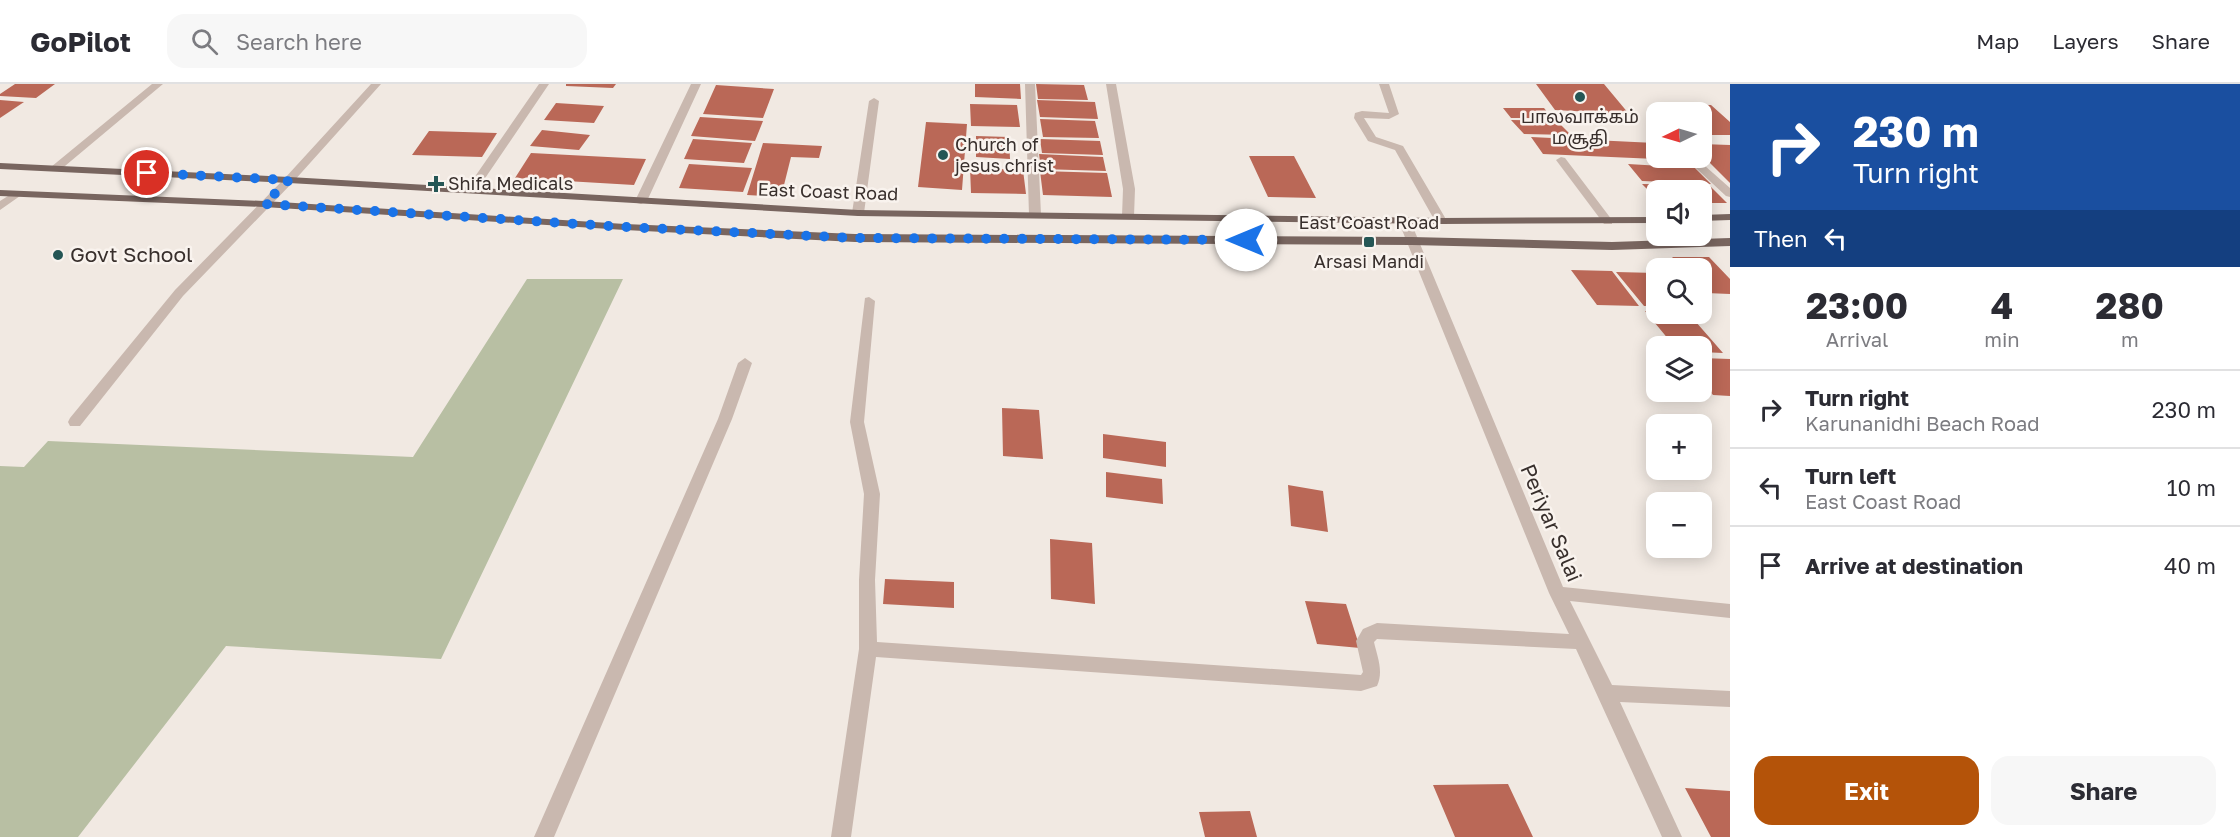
<!DOCTYPE html>
<meta charset="utf-8">
<style>
body{margin:0;font-family:"Golos Text","Noto Sans Tamil",sans-serif;background:#f7f7f7;color:#2b2b33;height:100vh;display:flex;flex-direction:column;font-size:22px;white-space:nowrap}
*{box-sizing:border-box;margin:0}
p{font-size:20px;color:#7c7c81}
.icon{flex:none;width:33px;height:33px;fill:none;stroke:currentColor;stroke-width:2;stroke-linecap:round;stroke-linejoin:round}
.map{position:relative;flex:1;overflow:hidden}
.drawer{display:flex;flex-direction:column;background:#fff;width:510px}
.drawer>*{flex:none}
.banner{background:#1a4fa0;color:#fff;overflow:hidden}
.needle{width:39px;rotate:265deg}
.fabs{position:absolute;left:1646px;top:18px;display:grid;gap:12px}
.fabs a{display:grid;place-items:center;width:66px;height:66px;border-radius:12px;background:#fff;box-shadow:0 3px 15px #0003;font-size:30px}
.pin{position:absolute;display:grid;place-items:center;width:51px;height:51px;color:#fff;margin:-26px;border:3px solid #fff;border-radius:50%;box-shadow:0 2px 6px #0007}
.me{position:absolute;width:66px;margin:-33px;rotate:270deg;stroke-linejoin:round;filter:drop-shadow(0 0 4px #0008)}
.turn{display:flex;align-items:center;gap:21px;height:126px;padding:0 24px;font-size:27px}
.turn .icon{width:78px;height:78px;stroke-width:2.5}
.turn b{display:block;font-size:42px;line-height:51px}
.then{display:flex;align-items:center;height:57px;padding:0 24px;background:#0003;gap:12px;font-size:22px}
.eta{display:flex;justify-content:space-evenly;align-items:center;height:102px;text-align:center}
.eta b{font-size:36px;font-weight:700;line-height:42px}
.action{display:flex;gap:12px;margin-top:auto;padding:12px 24px}
.action a{flex:1;height:69px;border-radius:18px;background:#b45309;color:#fff;font-size:24px;font-weight:700;line-height:69px;text-align:center}
.action a+a{background:#f7f7f7;color:#2b2b33}
ul{padding:0;list-style:none}
li{display:flex;align-items:center;gap:18px;height:78px;padding:0 24px;border-top:2px solid #e1e1e2}
li div{flex:1}
li b{display:block;font-size:22px}
li em{font-style:normal}
header{display:flex;align-items:center;gap:36px;box-sizing:border-box;height:84px;padding:0 30px;background:#fff;border-bottom:2px solid #e1e1e2}
header strong{font-size:28px}
nav{display:flex;gap:33px;margin-inline-start:auto;font-size:21px}
.search{width:420px;height:54px;background:#f7f7f7;display:flex;align-items:center;gap:15px;box-sizing:border-box;padding:0 21px;border-radius:18px;color:#7c7c81;font-size:22px}
main{display:flex;flex:1;min-height:0}
.map>svg:first-child{display:block}
.green{fill:#b8bfa3}
.building{fill:#ba6857}
.lines{fill:none;stroke-linecap:round;stroke-linejoin:round}
.minor{fill:#c9b8af;fill-rule:evenodd}
.major{fill:#78655f;fill-rule:evenodd}
.route{stroke:#1a73e8;stroke-width:10;stroke-dasharray:0 18}
.poi-dot{fill:#255655;stroke:#f9f3ee;stroke-width:2}
.labels{text-anchor:middle;stroke-width:5;stroke-linejoin:round;paint-order:stroke}
.far-poi-label{font-size:18px;fill:#382f2c;stroke:#f9f3ee}
.far-street-label{font-size:18px;fill:#382f2c;stroke:#f9f3ee}
.poi-label{font-size:21px;fill:#382f2c;stroke:#f9f3ee;text-anchor:start}
.street-label{font-size:21px;fill:#382f2c;stroke:#f9f3ee}
</style>
<header>
<strong>GoPilot</strong>
<div class="search"><svg class="icon" aria-label="search" viewBox="0 0 24 24"><circle cx="10" cy="10" r="6"/><path d="M15 15l6 6"/></svg>Search here</div>
<nav><a>Map</a><a>Layers</a><a>Share</a></nav>
</header>
<main>
<div class="map">
<svg width="1730" height="753" viewBox="0 0 1730 753">
<rect width="100%" height="100%" fill="#f1e9e2"/>
<path class="green" d="M 527,195 L 623,195 L 441,575 L 226,562 L 78,753 L 0,753 L 0,382 L 24,383 L 48,357 L 413,373 Z"/>
<path class="building" d="M 15,0 L 55,0 L 36,14 L 0,12 L 0,10 Z
M 566,0 L 616,0 L 613,4 L 566,2 Z
M 975,0 L 1020,0 L 1021,15 L 975,13 Z
M 1036,0 L 1084,1 L 1088,16 L 1038,15 Z
M 1536,0 L 1604,0 L 1629,30 L 1555,26 Z
M 716,1 L 774,5 L 763,34 L 703,30 Z
M 0,16 L 24,18 L 0,34 Z
M 1037,16 L 1095,18 L 1098,35 L 1040,33 Z
M 556,19 L 604,22 L 594,39 L 544,36 Z
M 970,20 L 1017,21 L 1020,43 L 971,42 Z
M 1667,20 L 1711,21 L 1730,38 L 1730,51 L 1701,51 L 1701,28 L 1676,28 Z
M 1503,24 L 1544,24 L 1552,34 L 1511,34 Z
M 700,33 L 763,37 L 755,57 L 691,52 Z
M 1040,35 L 1095,37 L 1099,54 L 1043,53 Z
M 1511,36 L 1557,37 L 1571,51 L 1524,50 Z
M 926,38 L 967,40 L 962,106 L 918,103 Z
M 542,46 L 590,51 L 579,66 L 530,62 Z
M 429,47 L 497,49 L 482,73 L 412,71 Z
M 976,52 L 1009,53 L 1010,75 L 976,73 Z
M 1531,53 L 1655,59 L 1656,75 L 1543,70 Z
M 693,55 L 752,59 L 744,79 L 684,75 Z
M 1040,55 L 1100,57 L 1103,71 L 1042,69 Z
M 763,59 L 822,62 L 819,74 L 791,73 L 781,113 L 747,111 Z
M 1701,60 L 1730,61 L 1730,99 L 1701,70 Z
M 531,69 L 646,75 L 634,101 L 515,94 Z
M 1039,70 L 1103,73 L 1106,87 L 1041,85 Z
M 1249,72 L 1294,72 L 1316,114 L 1268,113 Z
M 689,80 L 752,84 L 743,108 L 679,104 Z
M 1628,80 L 1695,84 L 1711,100 L 1642,97 Z
M 970,84 L 1023,86 L 1026,110 L 971,109 Z
M 1040,87 L 1107,89 L 1112,113 L 1043,111 Z
M 1642,100 L 1709,101 L 1727,119 L 1701,119 L 1701,106 L 1656,106 L 1656,114 Z
M 1672,173 L 1709,173 L 1730,195 L 1730,210 L 1706,209 L 1701,204 L 1701,184 L 1683,184 Z
M 1571,186 L 1612,187 L 1639,222 L 1597,221 Z
M 1616,188 L 1656,189 L 1656,222 L 1644,222 Z
M 1645,227 L 1689,230 L 1723,269 L 1701,268 L 1701,262 L 1674,262 Z
M 1701,274 L 1730,275 L 1730,312 L 1713,311 L 1701,296 Z
M 1002,324 L 1039,326 L 1043,375 L 1003,372 Z
M 1103,350 L 1166,358 L 1166,383 L 1103,374 Z
M 1106,388 L 1162,395 L 1163,420 L 1106,413 Z
M 1288,401 L 1323,407 L 1328,448 L 1291,442 Z
M 1050,455 L 1092,459 L 1095,520 L 1051,515 Z
M 885,495 L 954,498 L 954,524 L 883,520 Z
M 1305,517 L 1346,520 L 1360,564 L 1317,560 Z
M 1508,700 L 1533,753 L 1455,753 L 1433,701 Z
M 1685,704 L 1730,707 L 1730,753 L 1711,753 Z
M 1250,727 L 1257,753 L 1205,753 L 1199,728 Z"/>
<g class="lines">
<path class="minor" d="M 152,0 L 163,0 L 59,87 L 51,87 L 51,83 Z
M 371,0 L 381,0 L 293,98 L 183,212 L 80,342 L 70,342 L 68,338 L 70,334 L 175,206 L 285,94 Z
M 539,0 L 549,0 L 475,109 L 467,109 L 465,107 Z
M 691,0 L 701,0 L 647,117 L 641,120 L 637,119 L 635,117 Z
M 1025,0 L 1035,0 L 1041,131 L 1035,134 L 1029,131 Z
M 1106,0 L 1116,0 L 1135,105 L 1134,132 L 1128,135 L 1122,132 L 1123,105 Z
M 1379,0 L 1389,0 L 1399,30 L 1389,35 L 1364,34 L 1376,53 L 1403,62 L 1447,137 L 1445,139 L 1437,139 L 1435,137 L 1395,66 L 1368,57 L 1354,34 L 1355,29 L 1362,27 L 1389,29 Z
M 874,14 L 879,17 L 864,129 L 858,132 L 852,129 L 869,17 Z
M 1561,73 L 1565,74 L 1612,136 L 1612,140 L 1604,140 L 1556,76 Z
M 1685,74 L 1696,74 L 1730,104 L 1730,113 L 1726,112 Z
M 16,107 L 20,108 L 20,112 L 0,126 L 0,117 Z
M 1404,133 L 1410,136 L 1563,503 L 1730,520 L 1730,534 L 1570,517 L 1612,601 L 1730,607 L 1730,623 L 1620,618 L 1682,753 L 1662,753 L 1576,565 L 1377,555 L 1374,558 C 1377,572 1384,587 1377,602 L 1361,607 L 876,573 L 851,753 L 831,753 L 859,565 L 859,496 L 864,410 L 850,338 L 865,214 L 869,213 L 875,217 L 864,338 L 880,410 L 875,496 L 877,558 L 1361,591 L 1363,588 L 1356,557 L 1363,545 L 1377,539 L 1569,550 L 1549,509 L 1398,136 Z
M 745,274 L 752,279 L 732,335 L 554,753 L 534,753 L 718,335 L 738,279 Z"/>
<path class="major" d="M 0,79 L 289,93 L 858,126 L 1441,134 L 1656,133 L 1656,139 L 1441,140 L 858,132 L 289,99 L 0,85 Z
M 0,106 L 264,117 L 625,140 L 855,150 L 1412,153 L 1612,158 L 1730,154 L 1730,162 L 1612,166 L 1412,161 L 855,158 L 625,146 L 264,123 L 0,112 Z
M 1730,130 L 1730,136 L 1701,137 L 1701,131 Z"/>
</g>
<g class="lines">
<path class="route" d="M 147,89 L 289,96 L 264,120 L 625,143 L 855,154 L 1246,156"/>
</g>
<g class="poi-dot">
<circle cx="1580" cy="13" r="6"/>
<circle cx="943" cy="71" r="6"/>
<path d="M433 91h6v6h6v6h-6v6h-6v-6h-6v-6h6z"/>
<rect x="1363" y="152" width="12" height="12" rx="3"/>
<circle cx="58" cy="171" r="6"/>
</g>
<g class="labels">
<g class="far-poi-label">
<text x="1580" y="39">பாலவாக்கம்<tspan x="1580" dy="21">மசூதி</tspan></text>
<text x="955" y="67" text-anchor="start">Church of<tspan x="955" dy="21">jesus christ</tspan></text>
<text x="448" y="106" text-anchor="start">Shifa Medicals</text>
<text x="1369" y="184">Arsasi Mandi</text>
</g>
<g class="far-street-label">
<text transform="translate(828 108) rotate(2)" y="6">East Coast Road</text>
<text x="1369" y="145">East Coast Road</text>
</g>
<g class="poi-label">
<text x="70" y="178">Govt School</text>
</g>
<g class="street-label">
<text transform="translate(1551 439) rotate(67)" y="7">Periyar Salai</text>
</g>
</g>
</svg>
<div class="fabs">
<a><svg class="needle" viewBox="-14 -14 28 28"><path d="M0-13l5 13h-10z" fill="#e53935"/><path d="M0 13l5-13h-10z" fill="#7c7c81"/></svg></a>
<a><svg class="icon" aria-label="sound" viewBox="0 0 24 24"><path d="M4 9h4l5-4v14l-5-4H4zM17 9q2 3 0 6"/></svg></a>
<a><svg class="icon" aria-label="search" viewBox="0 0 24 24"><circle cx="10" cy="10" r="6"/><path d="M15 15l6 6"/></svg></a>
<a><svg class="icon" aria-label="layers" viewBox="0 0 24 24"><path d="M12 4l9 5-9 5-9-5zM3 14l9 5 9-5"/></svg></a>
<a>+</a>
<a>−</a>
</div>
<div class="pin" style="left:147px;top:89px;background:#d93025"><svg class="icon" aria-label="arrive" viewBox="0 0 24 24"><path d="M6 21V4h12l-3 4 3 4H6"/></svg></div>
<svg class="me" style="left:1246px;top:156px" viewBox="-20 -20 40 40"><circle r="19" fill="#fff"/><path d="M0-13L10 11 0 6-10 11z" fill="#1a73e8"/></svg>
</div>
<section class="drawer">
<div class="banner">
<div class="turn"><svg class="icon" aria-label="right" viewBox="0 0 24 24"><path d="M7 20v-9h11M14 6l5 5-5 5"/></svg><div><b>230 m</b>Turn right</div></div>
<div class="then">Then<svg class="icon" aria-label="left" viewBox="0 0 24 24"><path d="M17 20v-9H6M10 6l-5 5 5 5"/></svg></div>
</div>
<div class="eta">
<div><b>23:00</b><p>Arrival</p></div>
<div><b>4</b><p>min</p></div>
<div><b>280</b><p>m</p></div>
</div>
<ul>
<li><svg class="icon" aria-label="right" viewBox="0 0 24 24"><path d="M7 20v-9h11M14 6l5 5-5 5"/></svg><div><b>Turn right</b><p>Karunanidhi Beach Road</p></div><em>230 m</em></li>
<li><svg class="icon" aria-label="left" viewBox="0 0 24 24"><path d="M17 20v-9H6M10 6l-5 5 5 5"/></svg><div><b>Turn left</b><p>East Coast Road</p></div><em>10 m</em></li>
<li><svg class="icon" aria-label="arrive" viewBox="0 0 24 24"><path d="M6 21V4h12l-3 4 3 4H6"/></svg><div><b>Arrive at destination</b></div><em>40 m</em></li>
</ul>
<div class="action"><a>Exit</a><a>Share</a></div>
</section>
</main>
